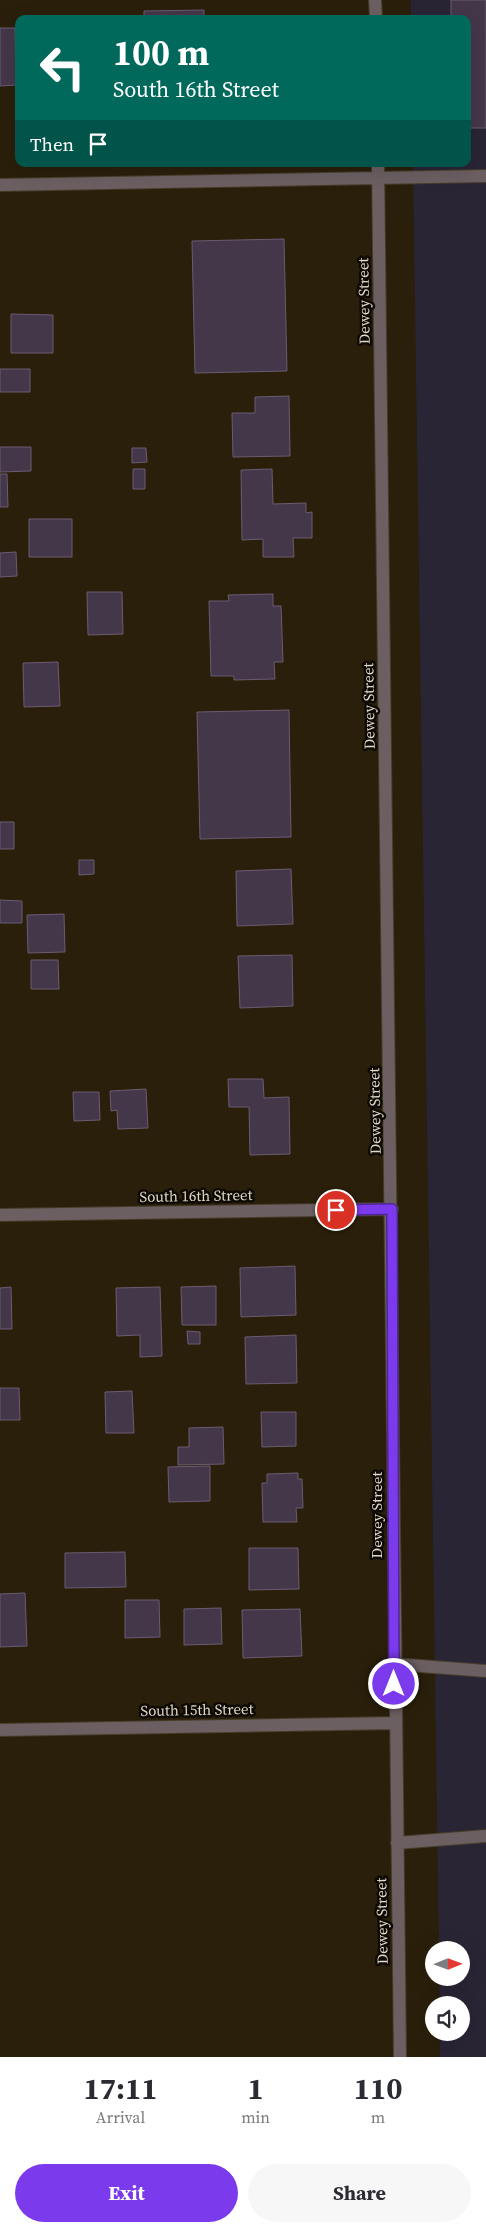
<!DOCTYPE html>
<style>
body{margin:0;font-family:"Source Serif 4",serif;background:#f7f7f7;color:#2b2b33;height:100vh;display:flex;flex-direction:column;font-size:19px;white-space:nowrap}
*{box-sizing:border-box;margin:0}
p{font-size:16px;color:#7c7c81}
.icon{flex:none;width:28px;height:28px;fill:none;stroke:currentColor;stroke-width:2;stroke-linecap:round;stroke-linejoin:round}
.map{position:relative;height:2057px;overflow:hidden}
.details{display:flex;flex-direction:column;background:#fff;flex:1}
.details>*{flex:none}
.banner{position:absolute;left:15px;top:15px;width:456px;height:152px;border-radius:10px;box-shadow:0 5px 20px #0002;background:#00695c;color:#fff;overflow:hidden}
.needle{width:32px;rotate:89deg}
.tools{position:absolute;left:425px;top:1941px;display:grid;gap:10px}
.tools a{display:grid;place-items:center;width:45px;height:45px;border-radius:50%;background:#fff;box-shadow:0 5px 20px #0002;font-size:25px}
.pin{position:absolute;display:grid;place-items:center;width:42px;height:42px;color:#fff;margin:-21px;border:2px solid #fff;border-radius:50%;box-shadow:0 1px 5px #0007}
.me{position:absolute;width:55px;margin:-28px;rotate:0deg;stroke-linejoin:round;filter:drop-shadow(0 0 4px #0008)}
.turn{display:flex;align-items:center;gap:18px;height:105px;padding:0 15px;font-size:22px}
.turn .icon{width:65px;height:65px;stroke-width:2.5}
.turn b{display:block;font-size:35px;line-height:42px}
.then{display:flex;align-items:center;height:48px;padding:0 15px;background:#0003;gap:10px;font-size:19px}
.eta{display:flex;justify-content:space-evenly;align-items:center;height:85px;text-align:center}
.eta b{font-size:30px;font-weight:700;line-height:35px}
.action{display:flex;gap:10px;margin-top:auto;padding:10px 15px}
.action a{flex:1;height:58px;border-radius:30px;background:#7c3aed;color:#fff;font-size:20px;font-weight:700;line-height:58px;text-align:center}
.action a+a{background:#f7f7f7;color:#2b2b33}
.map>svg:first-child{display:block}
.industrial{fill:#292535}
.building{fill:#44374a;stroke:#6b5c71}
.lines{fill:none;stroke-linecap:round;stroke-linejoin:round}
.minor-casing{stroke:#473d29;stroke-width:14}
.minor{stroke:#6b5f62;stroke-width:12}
.route-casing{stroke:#51269a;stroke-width:12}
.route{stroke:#7c3aed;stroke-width:9}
.labels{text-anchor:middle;stroke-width:5;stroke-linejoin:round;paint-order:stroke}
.street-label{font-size:15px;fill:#dfd8cb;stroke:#0e0a03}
</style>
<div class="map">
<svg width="486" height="2057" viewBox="0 0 486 2057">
<rect width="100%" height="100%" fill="#2a1f0a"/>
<path class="industrial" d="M 411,0 L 486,0 L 486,2057 L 440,2057 L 440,2033 L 461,2032 L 461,2005 L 440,2005 L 439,1978 L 461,1978 L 461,1950 L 439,1950 L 413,164 L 468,164 L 468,19 L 411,19 Z"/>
<path class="building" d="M 451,0 L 486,0 L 486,128 L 468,128 L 468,19 L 451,19 Z
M 204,10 L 204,19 L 144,19 L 144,11 Z
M 0,28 L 15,28 L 16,85 L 0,86 Z
M 284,239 L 287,371 L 195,373 L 192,241 Z
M 11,314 L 53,315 L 53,353 L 11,353 Z
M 0,369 L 30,369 L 30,392 L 0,392 Z
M 289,396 L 290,456 L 233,457 L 232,413 L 255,413 L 255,397 Z
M 0,447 L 31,447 L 31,471 L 0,472 Z
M 132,448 L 146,448 L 147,462 L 132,463 Z
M 133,469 L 145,469 L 145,489 L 133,489 Z
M 272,469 L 273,504 L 306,503 L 306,513 L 312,512 L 312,538 L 293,538 L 294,557 L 263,557 L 263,539 L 242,540 L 241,470 Z
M 0,474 L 7,474 L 8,507 L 0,507 Z
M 29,519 L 72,519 L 72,557 L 29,557 Z
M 16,552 L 17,576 L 0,577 L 0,553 Z
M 87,592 L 122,592 L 123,634 L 88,635 Z
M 273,594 L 273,606 L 281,606 L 283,662 L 274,662 L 275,679 L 234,680 L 234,676 L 211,676 L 209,601 L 229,601 L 228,595 Z
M 58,662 L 60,706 L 24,707 L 23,663 Z
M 289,710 L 291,837 L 200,839 L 197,712 Z
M 0,822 L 14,822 L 14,849 L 0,849 Z
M 79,860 L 94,860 L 94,874 L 79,875 Z
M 291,869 L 293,924 L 237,926 L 236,871 Z
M 0,900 L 22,901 L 22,923 L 0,923 Z
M 64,914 L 65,952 L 28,953 L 27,915 Z
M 292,955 L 293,1006 L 240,1008 L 238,956 Z
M 31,960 L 58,960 L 59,989 L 31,989 Z
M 228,1079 L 263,1079 L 264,1098 L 289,1097 L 290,1154 L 250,1155 L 249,1107 L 229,1107 Z
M 146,1089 L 148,1128 L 118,1129 L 117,1110 L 111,1111 L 110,1091 Z
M 73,1092 L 99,1092 L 100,1120 L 74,1121 Z
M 295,1266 L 296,1315 L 241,1317 L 240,1268 Z
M 216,1286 L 216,1325 L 182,1325 L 181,1287 Z
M 11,1287 L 12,1329 L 0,1329 L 0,1288 Z
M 160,1287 L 162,1356 L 140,1357 L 140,1335 L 117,1336 L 116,1288 Z
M 187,1331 L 200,1332 L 200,1344 L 188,1344 Z
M 296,1335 L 297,1383 L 246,1384 L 245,1337 Z
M 0,1388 L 19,1388 L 20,1420 L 0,1420 Z
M 132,1391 L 134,1433 L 106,1433 L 105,1392 Z
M 261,1412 L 296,1412 L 296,1446 L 262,1447 Z
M 223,1427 L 224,1464 L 178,1465 L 178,1447 L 189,1447 L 189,1428 Z
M 210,1466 L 210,1501 L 169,1502 L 168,1467 Z
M 298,1473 L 298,1479 L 302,1479 L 303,1508 L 296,1508 L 297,1522 L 263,1522 L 262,1483 L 267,1483 L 267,1474 Z
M 249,1548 L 298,1548 L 299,1589 L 249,1590 Z
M 125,1552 L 126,1587 L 65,1588 L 65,1553 Z
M 25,1593 L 27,1646 L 0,1647 L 0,1594 Z
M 125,1600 L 159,1600 L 160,1637 L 125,1638 Z
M 221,1608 L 222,1644 L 184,1645 L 184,1609 Z
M 300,1609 L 302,1656 L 243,1658 L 242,1610 Z"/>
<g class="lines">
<g class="minor-casing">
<path id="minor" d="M 375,0 L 376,19
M 378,164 C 389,795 390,1426 400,2057
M 0,185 L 486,176
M 0,1215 L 392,1209
M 394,1664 L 486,1671
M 0,1730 L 395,1723
M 397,1843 L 486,1836"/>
</g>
<use href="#minor" class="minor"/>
</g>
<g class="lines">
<g class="route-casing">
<path id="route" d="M 336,1210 L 392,1209 L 394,1684"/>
</g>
<use href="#route" class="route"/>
</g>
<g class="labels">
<g class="street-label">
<text transform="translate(364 301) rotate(-91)" y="5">Dewey Street</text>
<text transform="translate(369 706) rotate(-91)" y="5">Dewey Street</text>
<text transform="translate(375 1111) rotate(-91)" y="5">Dewey Street</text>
<text transform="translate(196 1196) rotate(-1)" y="5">South 16th Street</text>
<text transform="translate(377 1515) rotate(-90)" y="5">Dewey Street</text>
<text transform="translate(197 1710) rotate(-1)" y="5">South 15th Street</text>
<text transform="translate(382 1921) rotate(-91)" y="5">Dewey Street</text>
</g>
</g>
</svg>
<div class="tools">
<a><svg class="needle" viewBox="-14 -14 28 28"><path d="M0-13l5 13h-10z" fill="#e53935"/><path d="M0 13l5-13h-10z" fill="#7c7c81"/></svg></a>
<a><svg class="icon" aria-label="sound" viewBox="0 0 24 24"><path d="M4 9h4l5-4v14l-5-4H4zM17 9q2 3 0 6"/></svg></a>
</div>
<div class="pin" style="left:336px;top:1210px;background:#d93025"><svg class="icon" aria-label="arrive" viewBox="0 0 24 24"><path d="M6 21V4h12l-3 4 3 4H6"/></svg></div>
<svg class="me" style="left:394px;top:1684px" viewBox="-20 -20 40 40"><circle r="17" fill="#7c3aed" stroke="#fff" stroke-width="3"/><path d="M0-11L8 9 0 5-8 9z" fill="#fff"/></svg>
<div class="banner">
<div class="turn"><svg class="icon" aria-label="left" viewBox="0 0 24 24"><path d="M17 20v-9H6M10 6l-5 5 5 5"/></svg><div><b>100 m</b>South 16th Street</div></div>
<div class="then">Then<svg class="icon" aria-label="arrive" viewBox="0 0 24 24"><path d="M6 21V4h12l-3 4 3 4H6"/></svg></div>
</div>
</div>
<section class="details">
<div class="eta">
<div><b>17:11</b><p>Arrival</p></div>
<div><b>1</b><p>min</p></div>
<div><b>110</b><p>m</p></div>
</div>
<div class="action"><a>Exit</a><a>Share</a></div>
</section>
